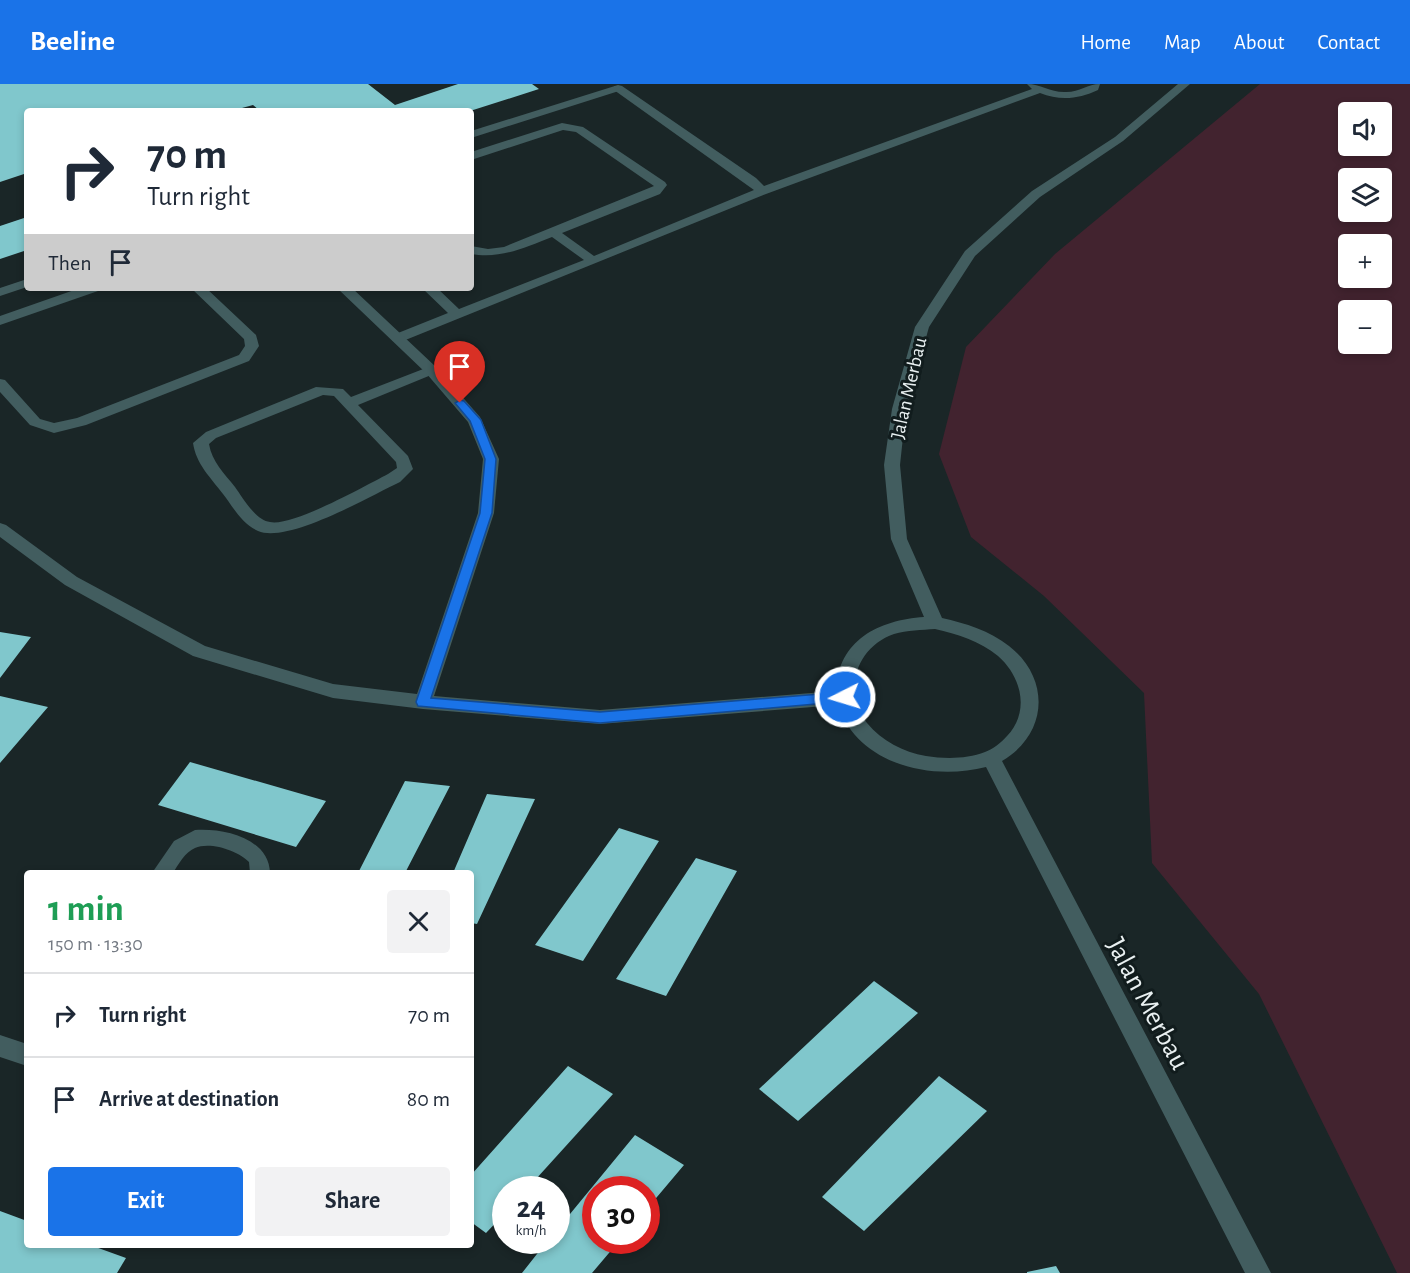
<!DOCTYPE html>
<meta charset="utf-8">
<style>
body{margin:0;font-family:"Alegreya Sans",sans-serif;background:#f2f2f3;color:#1f2937;height:100vh;display:flex;flex-direction:column;font-size:22px;white-space:nowrap}
*{box-sizing:border-box;margin:0}
p{font-size:20px;color:#747a83}
.icon{flex:none;width:33px;height:33px;fill:none;stroke:currentColor;stroke-width:2;stroke-linecap:round;stroke-linejoin:round}
.map{position:relative;flex:1;overflow:hidden}
.drawer{position:absolute;left:24px;top:786px;width:450px;height:378px;display:flex;flex-direction:column;background:#fff;border-radius:6px;box-shadow:0 3px 9px #0003}
.drawer>*{flex:none}
.banner{position:absolute;left:24px;top:24px;width:450px;height:183px;border-radius:6px;box-shadow:0 3px 9px #0003;background:#fff;color:#1f2937;overflow:hidden}
.buttons{position:absolute;left:1338px;top:18px;display:grid;gap:12px}
.buttons a{display:grid;place-items:center;width:54px;height:54px;border-radius:6px;background:#fff;box-shadow:0 3px 9px #0003;font-size:30px}
.speed{position:absolute;left:492px;top:1092px;display:flex;gap:12px;font-size:30px;font-weight:700;text-align:center}
.speed>*{display:grid;place-content:center;width:78px;height:78px;border-radius:50%;background:#fff;box-shadow:0 3px 9px #0003;line-height:1}
.speed small{font-size:15px;font-weight:400}
.speed .limit{border:9px solid #d22;background:#fff;color:#111}
.pin{position:absolute;display:grid;place-items:center;width:51px;height:51px;color:#fff;margin:-62px -26px;border-radius:50% 50% 50% 0;rotate:-45deg;box-shadow:0 0 6px #0007}
.pin .icon{rotate:45deg}
.me{position:absolute;width:66px;margin:-33px;rotate:265deg;stroke-linejoin:round;filter:drop-shadow(0 0 4px #0008)}
.turn{display:flex;align-items:center;gap:21px;height:126px;padding:0 24px;font-size:27px}
.turn .icon{width:78px;height:78px;stroke-width:2.5}
.turn b{display:block;font-size:42px;line-height:51px}
.then{display:flex;align-items:center;height:57px;padding:0 24px;background:#0003;gap:12px;font-size:22px}
.round{display:grid;place-items:center;flex:none;width:63px;height:63px;border-radius:6px;background:#f2f2f3}
.overview{display:flex;align-items:center;justify-content:space-between;height:102px;padding:0 24px}
h1{font-size:36px;font-weight:700;line-height:45px;color:#1e9e55}
.cta{display:flex;gap:12px;margin-top:auto;padding:12px 24px}
.cta a{flex:1;height:69px;border-radius:6px;background:#1a73e8;color:#fff;font-size:24px;font-weight:700;line-height:69px;text-align:center}
.cta a+a{background:#f2f2f3;color:#1f2937}
ul{padding:0;list-style:none}
li{display:flex;align-items:center;gap:18px;height:84px;padding:0 24px;border-top:2px solid #e0e1e3}
li div{flex:1}
li b{display:block;font-size:22px}
li em{font-style:normal}
header{display:flex;align-items:center;gap:36px;box-sizing:border-box;height:84px;padding:0 30px;background:#1a73e8;color:#fff}
header strong{font-size:28px}
nav{display:flex;gap:33px;margin-inline-start:auto;font-size:21px}
.map>svg:first-child{display:block}
.green{fill:#42232f;fill-rule:evenodd}
.building{fill:#80c7cc}
.lines{fill:none;stroke-linecap:round;stroke-linejoin:round}
.lane{fill:#425d5f;fill-rule:evenodd}
.street{fill:#425d5f;fill-rule:evenodd}
.route{fill:#1a73e8;stroke:#114b97;stroke-width:1.5}
.labels{text-anchor:middle;stroke-width:6;stroke-linejoin:round;paint-order:stroke}
.far-street-label{font-size:20px;fill:#e9f0f1;stroke:#111c1d}
.near-street-label{font-size:28px;fill:#e9f0f1;stroke:#111c1d}
</style>
<header>
<strong>Beeline</strong>
<nav><a>Home</a><a>Map</a><a>About</a><a>Contact</a></nav>
</header>
<div class="map">
<svg width="1410" height="1189" viewBox="0 0 1410 1189">
<rect width="100%" height="100%" fill="#1a2627"/>
<path class="green" d="M 1260,0 L 1410,0 L 1410,1189 L 1397,1189 L 1259,910 L 1152,779 L 1144,609 L 1044,512 L 971,453 L 939,370 L 966,263 L 1055,170 ZM 1348,28 L 1382,28 L 1382,62 L 1348,62 ZM 1348,94 L 1382,94 L 1382,128 L 1348,128 ZM 1348,160 L 1382,160 L 1382,194 L 1348,194 ZM 1348,226 L 1382,226 L 1382,260 L 1348,260 Z"/>
<path class="building" d="M 0,0 L 368,0 L 395,21 L 458,0 L 532,0 L 539,5 L 470,27 L 260,27 L 253,21 L 231,27 L 27,27 L 27,89 L 0,98 Z
M 27,133 L 27,166 L 0,175 L 0,142 Z
M 0,548 L 31,553 L 0,594 Z
M 0,612 L 48,623 L 0,679 Z
M 190,678 L 326,717 L 296,763 L 158,721 Z
M 405,697 L 450,702 L 405,789 L 358,789 Z
M 487,710 L 535,715 L 477,840 L 471,839 L 471,789 L 453,789 Z
M 619,744 L 659,757 L 583,877 L 535,861 Z
M 696,774 L 737,787 L 666,912 L 616,895 Z
M 874,897 L 918,929 L 798,1037 L 759,1005 Z
M 568,982 L 613,1010 L 526,1106 L 506,1106 L 506,1128 L 486,1149 L 471,1138 L 471,1091 Z
M 939,992 L 987,1027 L 864,1147 L 822,1113 Z
M 635,1051 L 684,1081 L 646,1126 L 646,1106 L 596,1106 L 596,1156 L 620,1156 L 592,1189 L 522,1189 L 548,1156 L 556,1156 L 556,1147 Z
M 0,1127 L 27,1137 L 27,1161 L 90,1161 L 126,1174 L 117,1189 L 0,1189 Z
M 1056,1182 L 1060,1189 L 1027,1189 L 1027,1188 Z"/>
<g class="lines">
<path class="lane" d="M 1027,0 C 1040,0 1050,8 1064,8 C 1079,9 1087,0 1100,0 L 1098,6 C 1079,15 1060,17 1040,9 L 766,110 L 403,257 L 393,257 L 391,254 L 393,251 L 448,229 L 422,204 L 437,204 L 459,225 L 584,176 L 552,153 C 524,164 501,175 471,170 L 471,162 L 488,165 L 504,163 L 654,102 L 576,48 L 563,46 L 471,76 L 471,68 L 562,39 L 583,43 L 665,98 L 667,101 L 660,110 L 562,149 L 594,172 L 754,106 L 614,6 L 614,2 L 622,2 L 756,94 L 764,102 L 1032,5 Z
M 80,204 L 100,204 L 98,207 L 0,241 L 0,232 Z
M 191,204 L 206,204 L 256,251 L 259,262 L 249,277 L 86,341 L 54,349 L 30,341 L 0,308 L 0,295 L 5,296 L 40,335 L 54,339 L 77,334 L 239,271 L 245,262 L 244,255 Z
M 431,282 L 438,286 L 436,289 L 358,321 L 408,372 L 413,385 L 400,398 C 370,412 288,460 258,447 C 242,440 233,423 223,410 C 211,394 196,380 193,359 L 206,348 L 316,303 L 343,305 L 351,313 ZM 323,311 L 334,312 L 396,378 L 397,384 L 388,390 C 365,402 292,443 270,438 C 255,436 243,414 235,403 C 224,389 212,378 209,360 L 216,354 Z
M 195,746 C 224,744 269,754 270,789 L 250,789 L 249,778 C 239,767 210,757 195,764 C 185,768 178,781 173,789 L 152,789 L 174,757 Z
M 0,951 L 27,960 L 27,982 L 0,973 Z"/>
<path class="street" d="M 1178,0 L 1190,0 L 1123,57 L 1040,113 L 975,172 L 929,243 L 906,325 L 900,381 L 907,455 L 942,534 C 965,539 990,547 1009,562 C 1051,595 1048,650 1002,677 L 1271,1189 L 1245,1189 L 986,683 C 931,697 858,681 838,621 L 600,640 L 423,625 L 333,614 L 193,572 L 65,501 L 0,453 L 0,439 L 6,441 L 77,493 L 205,562 L 333,600 L 417,610 L 478,429 L 483,375 L 468,338 L 426,289 L 337,204 L 352,204 L 436,283 L 480,333 L 499,375 L 494,429 L 434,612 L 600,626 L 836,607 C 838,556 879,536 924,533 L 891,455 L 884,381 L 892,325 L 915,243 L 965,167 L 1032,107 L 1115,53 ZM 935,545 C 957,550 980,557 998,572 C 1022,593 1030,628 1007,652 C 1001,659 993,665 985,668 C 967,675 945,675 926,672 C 903,668 882,657 867,639 C 842,608 856,563 894,550 C 907,546 922,546 935,545 Z
M 618,1 L 622,2 L 622,6 L 471,54 L 471,47 Z
M 27,195 L 27,203 L 0,212 L 0,204 Z"/>
</g>
<path class="route" d="M 460,316 L 464,317 L 481,336 L 496,375 L 492,429 L 431,614 L 600,628 L 845,608 L 850,609 L 852,613 L 850,617 L 600,639 L 418,622 L 416,618 L 480,429 L 485,375 L 470,337 L 455,319 Z"/>
<g class="labels">
<g class="far-street-label">
<text transform="translate(908 304) rotate(-77)" y="7">Jalan Merbau</text>
</g>
<g class="near-street-label">
<text transform="translate(1149 919) rotate(62)" y="10">Jalan Merbau</text>
</g>
</g>
</svg>
<div class="buttons">
<a><svg class="icon" aria-label="sound" viewBox="0 0 24 24"><path d="M4 9h4l5-4v14l-5-4H4zM17 9q2 3 0 6"/></svg></a>
<a><svg class="icon" aria-label="layers" viewBox="0 0 24 24"><path d="M12 4l9 5-9 5-9-5zM3 14l9 5 9-5"/></svg></a>
<a>+</a>
<a>−</a>
</div>
<div class="speed"><div>24<small>km/h</small></div><div class="limit">30</div></div>
<div class="pin" style="left:460px;top:319px;background:#d93025"><svg class="icon" aria-label="arrive" viewBox="0 0 24 24"><path d="M6 21V4h12l-3 4 3 4H6"/></svg></div>
<svg class="me" style="left:845px;top:613px" viewBox="-20 -20 40 40"><circle r="17" fill="#1a73e8" stroke="#fff" stroke-width="3"/><path d="M0-11L8 9 0 5-8 9z" fill="#fff"/></svg>
<div class="banner">
<div class="turn"><svg class="icon" aria-label="right" viewBox="0 0 24 24"><path d="M7 20v-9h11M14 6l5 5-5 5"/></svg><div><b>70 m</b>Turn right</div></div>
<div class="then">Then<svg class="icon" aria-label="arrive" viewBox="0 0 24 24"><path d="M6 21V4h12l-3 4 3 4H6"/></svg></div>
</div>
<section class="drawer">
<div class="overview"><div><h1>1 min</h1><p>150 m · 13:30</p></div><a class="round"><svg class="icon" aria-label="close" viewBox="0 0 24 24"><path d="M6 6l12 12M18 6L6 18"/></svg></a></div>
<ul>
<li><svg class="icon" aria-label="right" viewBox="0 0 24 24"><path d="M7 20v-9h11M14 6l5 5-5 5"/></svg><div><b>Turn right</b></div><em>70 m</em></li>
<li><svg class="icon" aria-label="arrive" viewBox="0 0 24 24"><path d="M6 21V4h12l-3 4 3 4H6"/></svg><div><b>Arrive at destination</b></div><em>80 m</em></li>
</ul>
<div class="cta"><a>Exit</a><a>Share</a></div>
</section>
</div>
